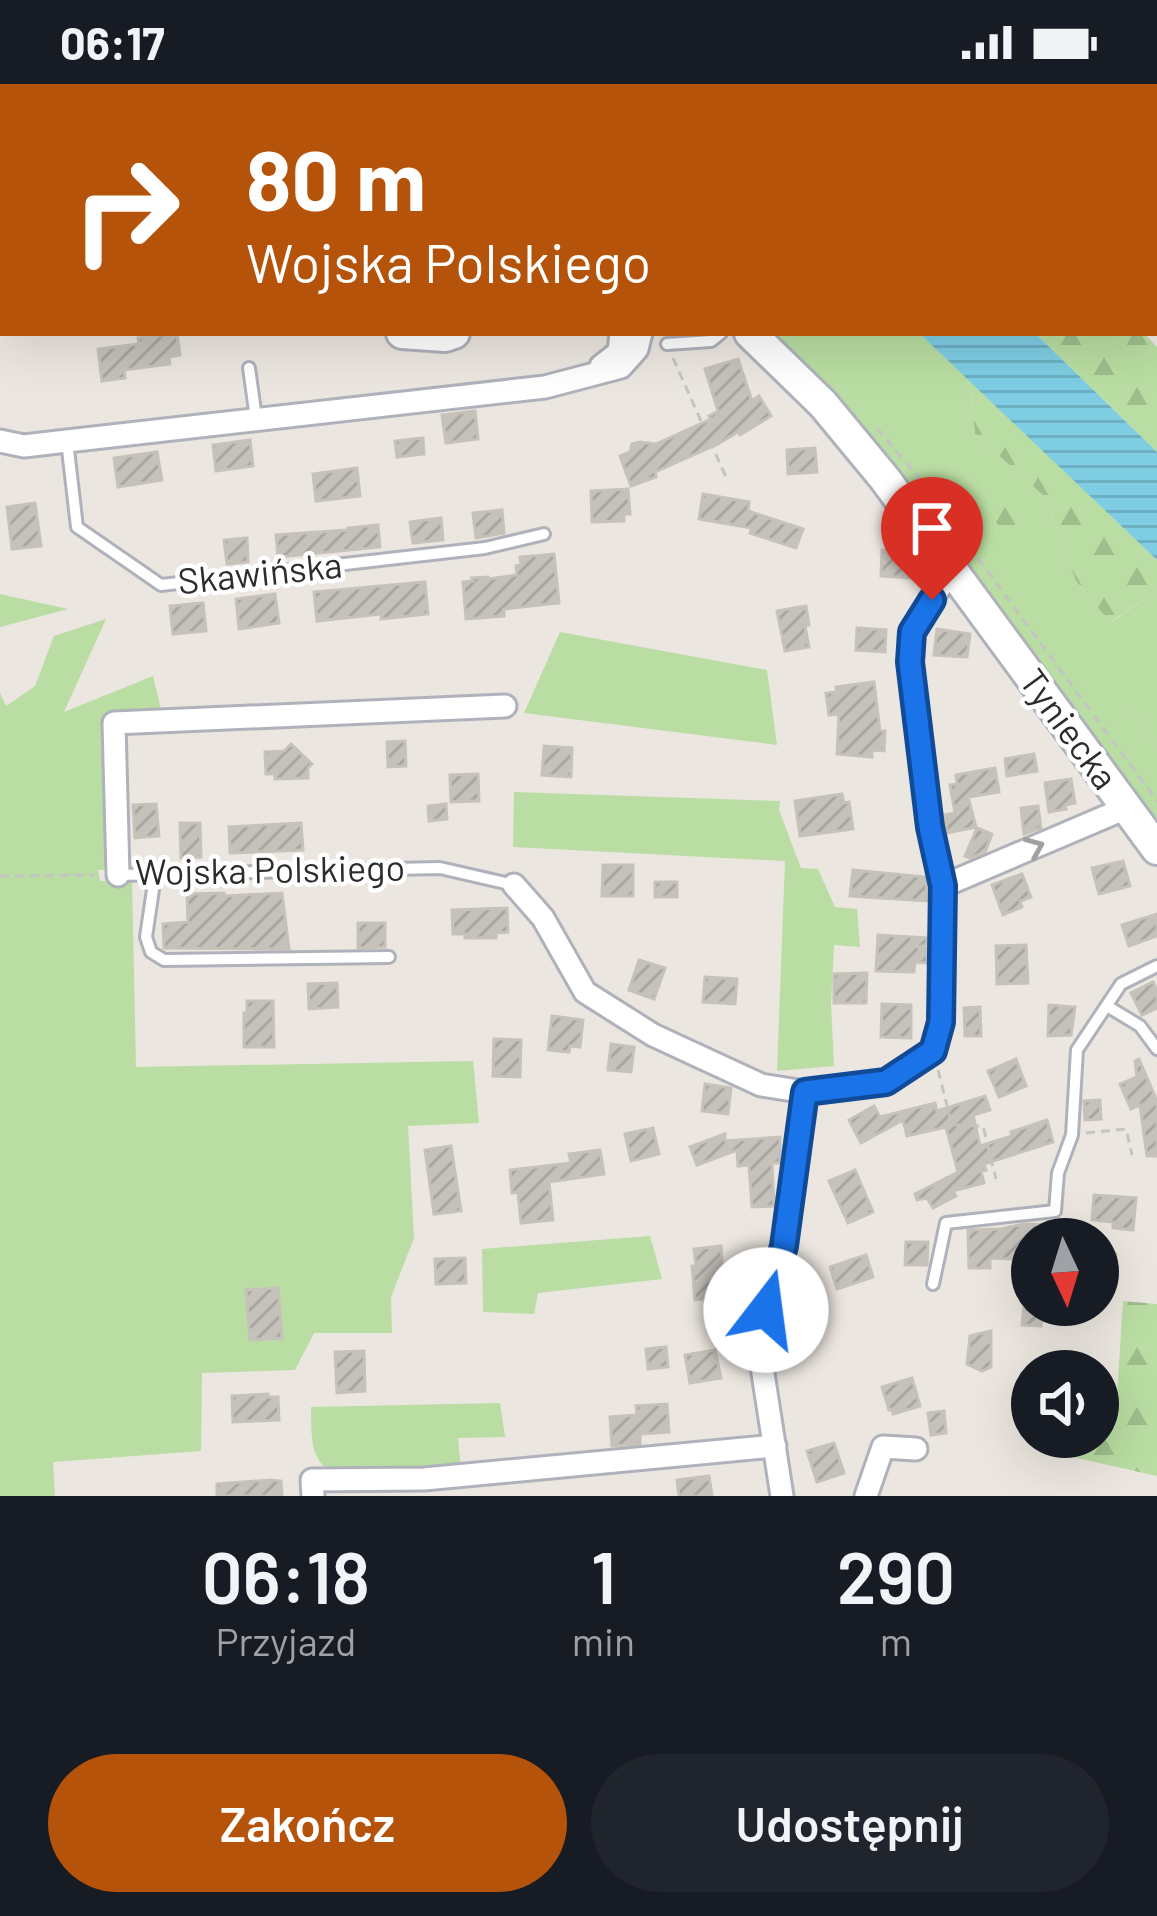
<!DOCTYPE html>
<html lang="pl">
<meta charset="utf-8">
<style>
body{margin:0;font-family:Barlow,sans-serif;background:#20242c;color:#f1f3f6;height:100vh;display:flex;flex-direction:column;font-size:45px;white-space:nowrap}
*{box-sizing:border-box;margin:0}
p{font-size:39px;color:#9ea1a6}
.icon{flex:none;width:66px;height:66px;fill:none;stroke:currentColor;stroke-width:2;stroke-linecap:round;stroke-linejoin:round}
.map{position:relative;height:1412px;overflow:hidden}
.panel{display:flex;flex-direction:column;background:#171b24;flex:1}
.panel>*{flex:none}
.top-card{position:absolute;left:0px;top:0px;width:1158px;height:252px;box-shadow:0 12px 48px #0002;background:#b45309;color:#fff;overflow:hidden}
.needle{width:78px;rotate:176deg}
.fabs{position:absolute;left:1011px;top:1134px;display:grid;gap:24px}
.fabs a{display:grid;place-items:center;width:108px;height:108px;border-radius:50%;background:#171b24;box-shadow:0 12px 48px #0002;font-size:60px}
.pin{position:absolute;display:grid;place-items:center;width:102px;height:102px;color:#fff;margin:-123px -51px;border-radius:50% 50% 50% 0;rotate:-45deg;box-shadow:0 0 12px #0007}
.pin .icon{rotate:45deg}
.me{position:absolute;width:132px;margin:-66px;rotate:15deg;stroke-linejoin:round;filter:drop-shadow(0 0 9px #0008)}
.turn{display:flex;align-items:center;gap:42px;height:252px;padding:0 48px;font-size:54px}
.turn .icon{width:156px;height:156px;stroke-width:2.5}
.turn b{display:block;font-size:84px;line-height:102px}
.eta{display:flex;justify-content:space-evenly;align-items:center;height:204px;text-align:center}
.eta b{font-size:72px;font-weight:600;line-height:84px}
.button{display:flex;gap:24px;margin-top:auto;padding:24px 48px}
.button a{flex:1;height:138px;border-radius:72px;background:#b45309;color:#fff;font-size:48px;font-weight:600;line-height:138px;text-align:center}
.button a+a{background:#20242c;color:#f1f3f6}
.status{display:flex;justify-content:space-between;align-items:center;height:84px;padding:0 60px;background:#171b24;direction:ltr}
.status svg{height:33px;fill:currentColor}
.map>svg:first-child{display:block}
.grass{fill:#b9dda2}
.forest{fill:url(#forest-firs)}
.water{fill:url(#water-rules)}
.building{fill:url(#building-hatch);stroke:#c7c2b9;stroke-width:3}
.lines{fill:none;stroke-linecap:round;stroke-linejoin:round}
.lane-casing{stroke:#b0b2bb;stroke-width:16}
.street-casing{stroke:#b0b2bb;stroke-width:27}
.secondary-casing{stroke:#b0b2bb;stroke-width:36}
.primary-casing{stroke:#c4c4c4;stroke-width:39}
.path{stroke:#c4c4c4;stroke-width:3;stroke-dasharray:9 6;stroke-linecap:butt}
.lane{stroke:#fff;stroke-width:10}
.street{stroke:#fff;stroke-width:21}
.secondary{stroke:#fff;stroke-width:30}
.primary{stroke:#e3c16e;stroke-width:33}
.oneway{stroke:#a0a0a0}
.route-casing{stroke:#114b97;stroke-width:30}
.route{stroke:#1a73e8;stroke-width:21}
.labels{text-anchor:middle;stroke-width:9;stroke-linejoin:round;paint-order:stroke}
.street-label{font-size:36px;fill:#2c2c2c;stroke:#fff}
</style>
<div class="status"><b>06:17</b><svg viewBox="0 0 49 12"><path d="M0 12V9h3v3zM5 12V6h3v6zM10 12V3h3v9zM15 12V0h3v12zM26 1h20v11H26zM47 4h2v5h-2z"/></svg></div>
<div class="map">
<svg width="1157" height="1412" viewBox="0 0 1157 1412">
<defs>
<pattern id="forest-firs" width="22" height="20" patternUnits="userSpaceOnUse" patternTransform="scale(3)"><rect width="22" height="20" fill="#b9dda2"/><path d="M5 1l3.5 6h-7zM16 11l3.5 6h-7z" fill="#9fbe8c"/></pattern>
<pattern id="water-rules" width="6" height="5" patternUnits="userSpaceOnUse" patternTransform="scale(3)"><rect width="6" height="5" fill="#7ecde3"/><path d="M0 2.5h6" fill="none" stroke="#6db0c3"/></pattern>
<pattern id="building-hatch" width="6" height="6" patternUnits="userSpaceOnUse" patternTransform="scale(3)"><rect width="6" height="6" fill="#c5c1bb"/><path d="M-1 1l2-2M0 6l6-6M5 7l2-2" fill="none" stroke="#a9a6a1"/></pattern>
</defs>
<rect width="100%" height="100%" fill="#ece6e0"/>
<path class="grass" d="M 983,0 L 1157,0 L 1157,181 L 1155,3 L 986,3 Z
M 763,249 L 919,249 L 970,297 L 975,350 L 1046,414 L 1076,497 L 1111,538 L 1157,506 L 1157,621 L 1127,622 L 1157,661 L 1157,752 Z
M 0,510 L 68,525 L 0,543 Z
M 106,535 L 64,628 L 153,592 L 165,642 L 123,647 L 131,786 L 98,786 L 100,797 L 132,797 L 136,983 L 473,977 L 479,1039 L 408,1042 L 414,1154 L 391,1213 L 392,1249 L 314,1249 L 295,1286 L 202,1289 L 201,1367 L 53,1378 L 55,1412 L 0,1412 L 0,609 L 6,622 L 35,602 L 54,552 Z
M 560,548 L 767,586 L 777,661 L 524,629 Z
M 514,708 L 780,717 L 779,726 L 801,784 L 818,785 L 835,823 L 857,825 L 860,863 L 834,861 L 831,920 L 834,982 L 777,987 L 785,777 L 513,763 Z
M 650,1152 L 662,1195 L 538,1209 L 534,1230 L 483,1228 L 482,1165 Z
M 500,1319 L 505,1353 L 458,1354 L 461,1385 L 331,1388 C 308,1373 312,1348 311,1323 Z"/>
<path class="forest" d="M 1035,249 L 1144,249 L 1157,263 L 1157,368 Z
M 970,297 L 1157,476 L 1157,506 L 1110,538 L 1076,497 L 1046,414 L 975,350 Z
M 999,415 L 1030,440 L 1019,471 L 987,425 Z
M 1126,621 L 1157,621 L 1157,661 Z
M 1123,1217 L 1157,1220 L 1157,1392 L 1046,1367 L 1047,1353 L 1098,1353 L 1098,1343 L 1115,1343 Z"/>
<path class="water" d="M 919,249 L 1035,249 L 1157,368 L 1157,476 Z"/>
<path class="building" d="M 177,249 L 180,271 L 169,273 L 170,280 L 124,286 L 125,294 L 102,297 L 98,265 L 139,260 L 138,254 Z
M 738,275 L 752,317 L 759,312 L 771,332 L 740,351 L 738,348 L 718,360 L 655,388 L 656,393 L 631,402 L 620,372 L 630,368 L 632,360 L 640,358 L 656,360 L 711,335 L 709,332 L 718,327 L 705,285 Z
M 475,327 L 478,355 L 446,359 L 442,331 Z
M 423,354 L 424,370 L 397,373 L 395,357 Z
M 250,356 L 253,382 L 216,387 L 213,361 Z
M 815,364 L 817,388 L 788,390 L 787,366 Z
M 157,368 L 162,396 L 118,403 L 114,374 Z
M 357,384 L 360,412 L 316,417 L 313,390 Z
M 628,405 L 630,430 L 624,430 L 624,437 L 592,438 L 591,407 Z
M 703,410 L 749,418 L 748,427 L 803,445 L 796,464 L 750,449 L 752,444 L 699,435 Z
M 35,419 L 41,462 L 12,465 L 7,423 Z
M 502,426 L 504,449 L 476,454 L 473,429 Z
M 441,434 L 443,456 L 413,459 L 410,438 Z
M 378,441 L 380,463 L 278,473 L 276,451 L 348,446 L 348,444 Z
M 247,454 L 248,478 L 227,480 L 224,456 Z
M 898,462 L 910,462 L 914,467 L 912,494 L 881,492 L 882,466 L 898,467 Z
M 554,470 L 559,519 L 504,525 L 504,532 L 466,535 L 463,498 L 473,497 L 472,494 L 488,493 L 488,495 L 517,491 L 516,482 L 521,481 L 520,473 Z
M 425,498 L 428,530 L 381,535 L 381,530 L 317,537 L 314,508 Z
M 275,510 L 279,539 L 239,545 L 236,515 Z
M 203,519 L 206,547 L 173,550 L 170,522 Z
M 806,522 L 809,541 L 805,542 L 809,563 L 785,567 L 777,527 Z
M 857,544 L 886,546 L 885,568 L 856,566 Z
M 937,545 L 970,550 L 967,573 L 934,571 Z
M 874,598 L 880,647 L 885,647 L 884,667 L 872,666 L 872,673 L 837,670 L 839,630 L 829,631 L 826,609 L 837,608 L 836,603 Z
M 405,657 L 406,682 L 388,683 L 387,658 Z
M 291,660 L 312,680 L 308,684 L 308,694 L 275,695 L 275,690 L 266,690 L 265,668 L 284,667 Z
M 544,662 L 572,664 L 571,693 L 542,691 Z
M 1034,670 L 1037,687 L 1007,692 L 1005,675 Z
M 995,684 L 999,708 L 968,713 L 976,743 L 947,749 L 944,731 L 955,729 L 950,701 L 957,700 L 956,691 Z
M 478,690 L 479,717 L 451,718 L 450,691 Z
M 1071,695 L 1075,719 L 1065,721 L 1066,725 L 1049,728 L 1045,699 Z
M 842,710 L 844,719 L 849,718 L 853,745 L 800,752 L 795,717 Z
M 156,720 L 159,752 L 135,754 L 133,721 Z
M 446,720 L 447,735 L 429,737 L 428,722 Z
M 1038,722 L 1041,744 L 1024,750 L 1021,724 Z
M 180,739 L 200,739 L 201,773 L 181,774 Z
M 301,739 L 303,766 L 230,769 L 229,743 Z
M 977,744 L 992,750 L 985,768 L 970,774 L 965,772 Z
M 1123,777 L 1130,802 L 1099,810 L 1092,784 Z
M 603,781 L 633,781 L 633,812 L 602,812 Z
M 853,786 L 926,793 L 927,817 L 850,812 Z
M 1022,790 L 1031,813 L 1020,817 L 1022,823 L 1003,831 L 992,801 Z
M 655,798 L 677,798 L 677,813 L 655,813 Z
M 224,809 L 224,812 L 282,809 L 289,865 L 164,864 L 163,840 L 188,838 L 187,810 Z
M 507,824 L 508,848 L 496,849 L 496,854 L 465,854 L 465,850 L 453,850 L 452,826 Z
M 1157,830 L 1157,852 L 1129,862 L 1122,841 Z
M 358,839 L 385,839 L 385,863 L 358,864 Z
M 878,851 L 927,854 L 927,860 L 917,864 L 927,864 L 927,879 L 915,878 L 914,888 L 876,887 Z
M 1026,861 L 1028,899 L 997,900 L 996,862 Z
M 639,876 L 665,884 L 654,915 L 629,906 Z
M 867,889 L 866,919 L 834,919 L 834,890 Z
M 705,893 L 737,895 L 735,920 L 703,918 Z
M 1153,898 L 1157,906 L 1157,924 L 1142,931 L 1131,909 Z
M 337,899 L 338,923 L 309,925 L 308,900 Z
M 247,917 L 273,917 L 274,963 L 244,963 L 244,929 L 247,929 Z
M 882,920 L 911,921 L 911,954 L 881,953 Z
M 1049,921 L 1075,923 L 1071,951 L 1048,952 Z
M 980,923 L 981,952 L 965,952 L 964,924 Z
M 552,932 L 583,936 L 580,963 L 570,962 L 569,968 L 548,966 Z
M 494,955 L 521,956 L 520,993 L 493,992 Z
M 611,960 L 634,963 L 631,988 L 608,986 Z
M 1016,975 L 1026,1002 L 999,1013 L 988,987 Z
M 1139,975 L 1157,1017 L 1157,1072 L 1147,1072 L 1140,1021 L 1131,1025 L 1120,1000 L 1137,993 L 1135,977 Z
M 705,1000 L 731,1004 L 728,1030 L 702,1027 Z
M 985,1012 L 990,1026 L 973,1031 L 980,1062 L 1012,1052 L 1011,1048 L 1047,1036 L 1053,1058 L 984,1080 L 986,1086 L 981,1087 L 984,1099 L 953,1107 L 956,1112 L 933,1124 L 927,1114 L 917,1116 L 915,1110 L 958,1088 L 946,1043 L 907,1052 L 903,1036 L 861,1059 L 849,1036 L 874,1022 L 880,1033 L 935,1019 L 937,1027 Z
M 1100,1016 L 1101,1035 L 1085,1036 L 1084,1017 Z
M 653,1044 L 659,1070 L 631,1077 L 625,1050 Z
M 725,1050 L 725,1057 L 780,1053 L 780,1079 L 772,1079 L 774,1122 L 752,1123 L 749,1081 L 738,1082 L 737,1066 L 697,1081 L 690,1063 Z
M 451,1062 L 461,1127 L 434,1130 L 425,1066 Z
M 600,1066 L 604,1090 L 549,1098 L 553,1136 L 521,1139 L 518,1108 L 512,1109 L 510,1086 L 571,1079 L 569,1070 Z
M 855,1086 L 873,1128 L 848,1139 L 829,1097 Z
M 1094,1111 L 1136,1114 L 1133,1146 L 1113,1144 L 1113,1138 L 1092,1136 Z
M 1024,1140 L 1069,1142 L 1069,1155 L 1032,1155 L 1032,1176 L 990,1174 L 990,1184 L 969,1184 L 968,1146 L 1001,1145 Z
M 906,1158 L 928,1158 L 927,1181 L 905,1181 Z
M 721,1162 L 722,1181 L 727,1180 L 730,1213 L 695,1216 L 692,1182 L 696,1182 L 694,1165 Z
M 1098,1168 L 1116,1170 L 1114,1193 L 1098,1191 Z
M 866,1171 L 873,1193 L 837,1205 L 830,1183 Z
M 465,1174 L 466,1199 L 436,1200 L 435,1175 Z
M 278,1204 L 282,1254 L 250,1256 L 246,1206 Z
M 1024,1221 L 1043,1223 L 1041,1242 L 1022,1241 Z
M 991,1247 L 991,1283 L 982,1287 L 967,1280 L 970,1252 Z
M 666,1263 L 668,1283 L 648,1285 L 646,1265 Z
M 715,1266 L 721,1294 L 690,1299 L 685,1271 Z
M 364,1267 L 365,1307 L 337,1309 L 335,1268 Z
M 912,1294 L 920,1322 L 893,1330 L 892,1325 L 889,1326 L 882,1303 Z
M 268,1310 L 268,1313 L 278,1313 L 279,1336 L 233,1338 L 232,1312 Z
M 667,1320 L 669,1348 L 640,1350 L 640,1360 L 612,1362 L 610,1333 L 637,1331 L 636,1322 Z
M 944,1327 L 946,1349 L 931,1351 L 928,1329 Z
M 834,1359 L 844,1389 L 817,1398 L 807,1367 Z
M 709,1392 L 712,1412 L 679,1412 L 677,1396 Z
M 271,1396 L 281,1397 L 282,1412 L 217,1412 L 217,1400 Z"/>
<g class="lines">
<g class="lane-casing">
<path id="lane" d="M 285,0 L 286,3
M 221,3 L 242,0
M 667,260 L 711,257 L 721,249
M 249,284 L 256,334
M 67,357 L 77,443 L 161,501 L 485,464 L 544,450
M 118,791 L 440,784 L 514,801
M 155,792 L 146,853 L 151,868 L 164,876 L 389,873
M 1107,922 L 1140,942 L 1157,965
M 933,1200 L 946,1139 L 1055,1127 L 1058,1089 L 1072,1051 L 1077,966 L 1121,900 L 1157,882"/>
</g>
<g class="street-casing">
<path id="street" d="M 454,3 L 458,0
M 0,120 L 3,120
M 601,282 L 619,268 L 621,249
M 0,357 L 24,362 L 67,357 L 545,303 L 621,283 L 637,265 L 641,249
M 118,791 L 114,639 L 505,622
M 514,801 L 543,834 L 585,908 L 653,951 L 761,1001 L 805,1008 L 886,998 L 933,967 L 941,938 L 943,802 L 930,743 L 910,578 L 912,547 L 952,484
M 943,802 L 1126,724
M 313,1412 L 312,1396 L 424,1395 L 775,1362
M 782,1412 L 758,1257 L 784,1162 L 805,1008
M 866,1412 L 883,1363 L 916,1365"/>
</g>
<g class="secondary-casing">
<path id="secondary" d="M 478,0 L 482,3
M 402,249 L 445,252 L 454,249
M 750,249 L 823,320 L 885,395 L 1157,765"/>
</g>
<g class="primary-casing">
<path id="primary" d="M 660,3 L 670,0
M 0,180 L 3,180"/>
</g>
<path class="path" d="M 523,0 L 526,3
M 975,0 L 978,3
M 590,3 L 600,0
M 0,146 L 3,145
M 1155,182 L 1157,184
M 673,274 L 726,393
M 877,344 L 918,393 L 1157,717
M 0,792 L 94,791
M 938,986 L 952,1041 L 983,1042 L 996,1095
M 1086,1049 L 1126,1045 L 1132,1071"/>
<use href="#lane" class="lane"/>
<use href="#street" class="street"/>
<use href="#secondary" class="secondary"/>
<use href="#primary" class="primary"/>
</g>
<defs><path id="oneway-chevron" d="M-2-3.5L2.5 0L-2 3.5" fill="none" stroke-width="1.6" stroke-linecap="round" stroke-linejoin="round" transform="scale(3)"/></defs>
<use class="oneway" href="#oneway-chevron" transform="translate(1035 763) rotate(-23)"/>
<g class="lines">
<g class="route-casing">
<path id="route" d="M 766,1226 L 784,1162 L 805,1008 L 886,998 L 933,967 L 941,938 L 943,802 L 930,743 L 910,578 L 912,548 L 932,516"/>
</g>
<use href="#route" class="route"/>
</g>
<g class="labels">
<g class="street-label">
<text transform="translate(260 489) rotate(-6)" y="13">Skawińska</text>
<text transform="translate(1069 645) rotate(54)" y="13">Tyniecka</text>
<text transform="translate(270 786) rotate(-1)" y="13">Wojska Polskiego</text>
</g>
</g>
</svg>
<div class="fabs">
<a><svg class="needle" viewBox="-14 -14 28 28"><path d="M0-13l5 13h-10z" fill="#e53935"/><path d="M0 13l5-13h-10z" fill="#9ea1a6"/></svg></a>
<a><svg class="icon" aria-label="sound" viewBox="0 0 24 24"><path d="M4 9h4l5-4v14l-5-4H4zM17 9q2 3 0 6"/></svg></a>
</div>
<div class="pin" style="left:932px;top:516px;background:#d93025"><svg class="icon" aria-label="arrive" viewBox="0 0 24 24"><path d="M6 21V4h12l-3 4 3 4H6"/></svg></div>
<svg class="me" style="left:766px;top:1226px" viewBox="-20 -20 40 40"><circle r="19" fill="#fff"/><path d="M0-13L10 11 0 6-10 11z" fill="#1a73e8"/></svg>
<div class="top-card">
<div class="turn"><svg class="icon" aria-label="right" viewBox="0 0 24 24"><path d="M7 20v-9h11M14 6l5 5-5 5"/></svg><div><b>80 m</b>Wojska Polskiego</div></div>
</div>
</div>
<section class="panel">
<div class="eta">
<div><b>06:18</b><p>Przyjazd</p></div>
<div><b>1</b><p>min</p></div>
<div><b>290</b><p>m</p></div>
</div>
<div class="button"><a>Zakończ</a><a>Udostępnij</a></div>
</section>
